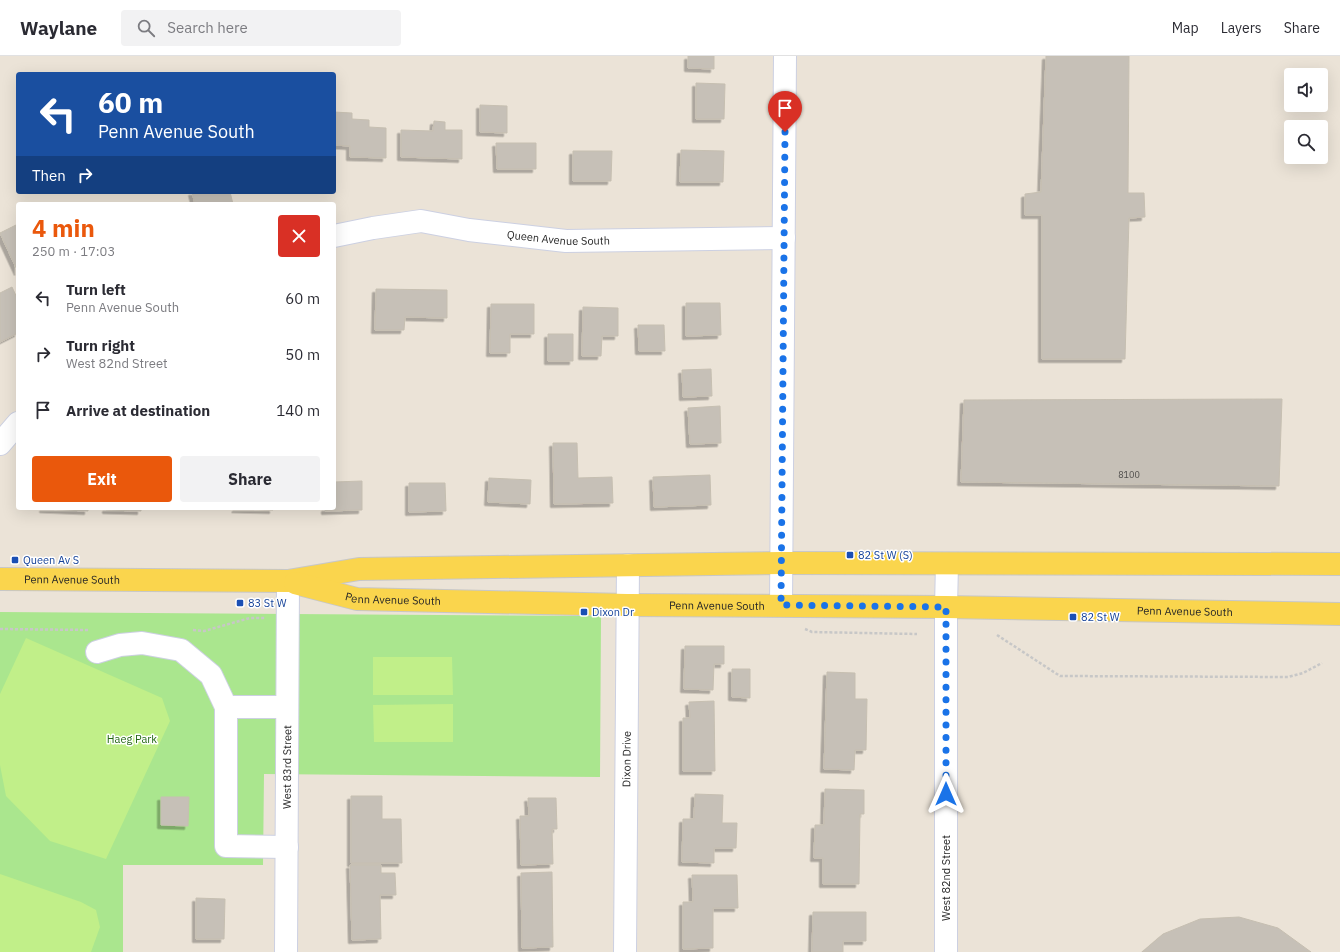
<!DOCTYPE html>
<meta charset="utf-8">
<style>
body{margin:0;font-family:"IBM Plex Sans",sans-serif;background:#f2f2f3;color:#2b2b33;height:100vh;display:flex;flex-direction:column;font-size:15px;white-space:nowrap}
*{box-sizing:border-box;margin:0}
p{font-size:13px;color:#7c7c81}
.icon{flex:none;width:22px;height:22px;fill:none;stroke:currentColor;stroke-width:2;stroke-linecap:round;stroke-linejoin:round}
.map{position:relative;flex:1;overflow:hidden}
.side{position:absolute;left:16px;top:146px;width:320px;height:308px;display:flex;flex-direction:column;background:#fff;border-radius:4px;box-shadow:0 4px 16px #0002}
.side>*{flex:none}
.top-card{position:absolute;left:16px;top:16px;width:320px;height:122px;border-radius:4px;box-shadow:0 4px 16px #0002;background:#1a4fa0;color:#fff;overflow:hidden}
.buttons{position:absolute;left:1284px;top:12px;display:grid;gap:8px}
.buttons a{display:grid;place-items:center;width:44px;height:44px;border-radius:4px;background:#fff;box-shadow:0 4px 16px #0002;font-size:20px}
.pin{position:absolute;display:grid;place-items:center;width:34px;height:34px;color:#fff;margin:-41px -17px;border-radius:50% 50% 50% 0;rotate:-45deg;box-shadow:0 0 4px #0007}
.pin .icon{rotate:45deg}
.me{position:absolute;width:44px;margin:-22px;rotate:0deg;stroke-linejoin:round;filter:drop-shadow(0 0 3px #0008)}
.turn{display:flex;align-items:center;gap:14px;height:84px;padding:0 16px;font-size:18px}
.turn .icon{width:52px;height:52px;stroke-width:2.5}
.turn b{display:block;font-size:28px;line-height:34px}
.then{display:flex;align-items:center;height:38px;padding:0 16px;background:#0003;gap:8px;font-size:15px}
.round{display:grid;place-items:center;flex:none;width:42px;height:42px;border-radius:4px;background:#f2f2f3}
.overview{display:flex;align-items:center;justify-content:space-between;height:68px;padding:0 16px}
h1{font-size:24px;font-weight:800;line-height:30px;color:#ea580c}
.primary-button{display:flex;gap:8px;margin-top:auto;padding:8px 16px}
.primary-button a{flex:1;height:46px;border-radius:4px;background:#ea580c;color:#fff;font-size:16px;font-weight:800;line-height:46px;text-align:center}
.primary-button a+a{background:#f2f2f3;color:#2b2b33}
ul{padding:0;list-style:none}
li{display:flex;align-items:center;gap:12px;height:56px;padding:0 16px}
li div{flex:1}
li b{display:block;font-size:15px}
li em{font-style:normal}
header{display:flex;align-items:center;gap:24px;box-sizing:border-box;height:56px;padding:0 20px;background:#fff;border-bottom:1px solid #e1e1e2}
header strong{font-size:19px}
nav{display:flex;gap:22px;margin-inline-start:auto;font-size:14px}
.search{width:280px;height:36px;background:#f2f2f3;display:flex;align-items:center;gap:10px;box-sizing:border-box;padding:0 14px;border-radius:4px;color:#7c7c81;font-size:15px}
.map>svg:first-child{display:block}
.green{fill:#aae68e}
.pitch{fill:#c1ef89}
.building{fill:#c6c0b7;stroke:#c6bfb1;filter:url(#shadow)}
.lines{fill:none;stroke-linecap:round;stroke-linejoin:round}
.minor-casing{stroke:#ccd0e2;stroke-width:24}
.major-casing{stroke:#c7c7c7;stroke-width:24}
.path{stroke:#c7c7c7;stroke-width:2.5;stroke-dasharray:3 2;stroke-linecap:butt}
.minor{stroke:#fff;stroke-width:22}
.major{stroke:#fad54d;stroke-width:22}
.route{stroke:#1a73e8;stroke-width:7;stroke-dasharray:0 12.6}
.transit-dot{fill:#1a4fb4;stroke:#fff;stroke-width:1.5}
.labels{text-anchor:middle;stroke-width:3;stroke-linejoin:round;paint-order:stroke}
.number-label{font-size:9px;fill:#4f4d4b}
.street-label{font-size:11px;fill:#272727;stroke:#fff}
.transit-label{font-size:11px;fill:#164399;stroke:#fff;text-anchor:start}
.park-label{font-size:11px;fill:#236714;stroke:#fff}
</style>
<header>
<strong>Waylane</strong>
<div class="search"><svg class="icon" aria-label="search" viewBox="0 0 24 24"><circle cx="10" cy="10" r="6"/><path d="M15 15l6 6"/></svg>Search here</div>
<nav><a>Map</a><a>Layers</a><a>Share</a></nav>
</header>
<div class="map">
<svg width="1340" height="896" viewBox="0 0 1340 896">
<defs>
<filter id="shadow"><feDropShadow dx="-3.5" dy="3.5" stdDeviation="0" flood-color="#0004"/></filter>
</defs>
<rect width="100%" height="100%" fill="#ebe3d7"/>
<path class="green" d="M 0,556 L 601,560 L 600,721 L 264,718 L 263,809 L 123,809 L 123,896 L 0,896 Z"/>
<path class="pitch" d="M 26,582 L 162,642 L 170,665 L 106,803 L 50,785 L 6,740 L 0,709 L 0,638 Z
M 373,601 L 452,601 L 453,639 L 373,639 Z
M 453,648 L 453,686 L 374,686 L 373,649 Z
M 0,818 L 81,846 L 96,854 L 100,871 L 91,896 L 0,896 Z"/>
<path class="building" d="M 688,0 L 714,0 L 714,13 L 688,12 Z
M 1046,0 L 1129,0 L 1128,137 L 1144,137 L 1145,161 L 1129,162 L 1125,303 L 1042,303 L 1042,159 L 1025,159 L 1025,138 L 1041,136 Z
M 696,27 L 725,28 L 724,63 L 696,63 Z
M 480,49 L 507,50 L 507,77 L 480,76 Z
M 334,56 L 352,57 L 352,63 L 369,64 L 369,71 L 386,72 L 386,102 L 350,101 L 350,90 L 334,89 Z
M 434,65 L 445,66 L 445,74 L 462,74 L 462,103 L 401,101 L 401,74 L 433,75 Z
M 496,87 L 536,87 L 536,113 L 497,113 Z
M 681,94 L 724,95 L 723,126 L 680,126 Z
M 573,95 L 612,95 L 611,125 L 573,125 Z
M 192,136 L 230,136 L 233,148 L 195,148 Z
M 18,168 L 18,216 L 0,177 Z
M 12,231 L 18,244 L 18,277 L 0,286 L 0,237 Z
M 376,233 L 447,234 L 447,262 L 405,261 L 404,274 L 375,274 Z
M 686,247 L 720,247 L 721,279 L 686,280 Z
M 491,248 L 534,248 L 534,278 L 510,278 L 510,297 L 490,297 Z
M 583,251 L 618,252 L 618,280 L 602,280 L 601,300 L 582,300 Z
M 638,269 L 664,269 L 665,295 L 639,295 Z
M 548,278 L 573,278 L 573,305 L 548,305 Z
M 711,313 L 712,340 L 683,341 L 682,314 Z
M 1282,343 L 1279,430 L 961,426 L 964,344 Z
M 720,350 L 721,387 L 690,388 L 688,352 Z
M 553,387 L 577,387 L 578,422 L 612,421 L 613,447 L 554,448 Z
M 710,419 L 711,449 L 654,451 L 653,421 Z
M 489,422 L 531,424 L 530,448 L 488,446 Z
M 362,425 L 362,454 L 325,455 L 325,452 L 334,452 L 334,426 Z
M 409,427 L 445,427 L 446,455 L 409,456 Z
M 43,452 L 88,452 L 88,455 L 43,453 Z
M 106,452 L 141,452 L 141,455 L 106,454 Z
M 236,452 L 273,452 L 273,454 L 235,453 Z
M 685,590 L 724,590 L 724,608 L 714,608 L 713,634 L 684,633 Z
M 732,613 L 750,613 L 750,642 L 732,641 Z
M 827,616 L 855,617 L 855,643 L 867,643 L 866,694 L 855,694 L 854,714 L 824,713 Z
M 714,645 L 715,715 L 683,715 L 683,662 L 690,662 L 689,646 Z
M 825,733 L 864,734 L 864,758 L 860,758 L 859,828 L 823,828 L 823,802 L 814,802 L 815,769 L 824,769 Z
M 695,738 L 723,739 L 722,767 L 737,767 L 736,792 L 714,792 L 714,807 L 682,806 L 683,763 L 694,763 Z
M 351,740 L 382,740 L 382,763 L 401,763 L 402,807 L 351,807 Z
M 161,741 L 189,741 L 188,770 L 161,769 Z
M 528,742 L 556,742 L 557,773 L 552,773 L 553,808 L 521,809 L 520,760 L 529,760 Z
M 350,809 L 381,809 L 381,817 L 395,817 L 396,839 L 380,839 L 381,883 L 352,884 Z
M 552,816 L 553,891 L 522,892 L 521,817 Z
M 692,819 L 737,819 L 738,852 L 713,852 L 713,892 L 683,893 L 683,846 L 693,846 Z
M 196,842 L 225,843 L 224,883 L 196,883 Z
M 813,856 L 866,856 L 866,885 L 843,885 L 843,896 L 812,896 Z
M 1239,861 L 1278,872 L 1311,896 L 1142,896 L 1163,878 L 1200,863 Z"/>
<g class="lines">
<g class="minor-casing">
<g id="minor">
<path id="s1" d="M 334,180 L 373,172 L 421,165 L 469,174 L 566,185 L 784,182"/>
<path d="M 0,388 L 18,367"/>
<path d="M 781,549 L 785,0"/>
<path d="M 97,596 L 120,589 L 142,587 L 181,594 L 211,619 L 226,651"/>
<path d="M 287,791 L 226,790 L 226,651 L 287,651"/>
<path id="s2" d="M 286,896 L 288,525"/>
<path id="s3" d="M 625,896 L 628,509"/>
<path d="M 946,896 L 946,551 L 947,508"/>
</g>
</g>
<g class="major-casing">
<g id="major">
<path id="s4" d="M 0,523 L 288,525 L 359,513 L 782,507 L 1340,508"/>
<path id="s5" d="M 295,527 L 357,543 L 627,549 L 946,551 L 1340,558"/>
</g>
</g>
<path class="path" d="M 0,573 L 90,574
M 805,573 L 812,576 L 917,578
M 193,574 L 204,575 L 250,562 L 266,562
M 997,579 L 1060,620 L 1288,621 L 1303,617 L 1322,607"/>
<use href="#minor" class="minor"/>
<use href="#major" class="major"/>
</g>
<g class="lines">
<path class="route" d="M 785,76 L 781,549 L 946,551 L 946,738"/>
</g>
<g class="transit-dot">
<rect x="846" y="495" width="8" height="8" rx="2"/>
<rect x="11" y="500" width="8" height="8" rx="2"/>
<rect x="236" y="543" width="8" height="8" rx="2"/>
<rect x="580" y="552" width="8" height="8" rx="2"/>
<rect x="1069" y="557" width="8" height="8" rx="2"/>
</g>
<g class="labels">
<g class="number-label">
<text x="1129" y="422">8100</text>
</g>
<g class="street-label">
<text dy="4" stroke="none"><textPath href="#s1" startOffset="227">Queen Avenue South</textPath></text>
<text dy="4" stroke="none"><textPath href="#s4" startOffset="72">Penn Avenue South</textPath></text>
<text dy="4" stroke="none"><textPath href="#s5" startOffset="100">Penn Avenue South</textPath></text>
<text dy="4" stroke="none"><textPath href="#s5" startOffset="424">Penn Avenue South</textPath></text>
<text dy="4" stroke="none"><textPath href="#s5" startOffset="892">Penn Avenue South</textPath></text>
<text dy="4" stroke="none"><textPath href="#s3" startOffset="193">Dixon Drive</textPath></text>
<text dy="4" stroke="none"><textPath href="#s2" startOffset="185">West 83rd Street</textPath></text>
<text transform="translate(946 822) rotate(-90)" y="4">West 82nd Street</text>
</g>
<g class="transit-label">
<text x="858" y="503">82 St W (S)</text>
<text x="23" y="508">Queen Av S</text>
<text x="248" y="551">83 St W</text>
<text x="592" y="560">Dixon Dr</text>
<text x="1081" y="565">82 St W</text>
</g>
<g class="park-label">
<text x="132" y="687">Haeg Park</text>
</g>
</g>
</svg>
<div class="buttons">
<a><svg class="icon" aria-label="sound" viewBox="0 0 24 24"><path d="M4 9h4l5-4v14l-5-4H4zM17 9q2 3 0 6"/></svg></a>
<a><svg class="icon" aria-label="search" viewBox="0 0 24 24"><circle cx="10" cy="10" r="6"/><path d="M15 15l6 6"/></svg></a>
</div>
<div class="pin" style="left:785px;top:76px;background:#d93025"><svg class="icon" aria-label="arrive" viewBox="0 0 24 24"><path d="M6 21V4h12l-3 4 3 4H6"/></svg></div>
<svg class="me" style="left:946px;top:738px" viewBox="-20 -20 40 40"><path d="M0-17L14 15 0 8-14 15z" fill="#1a73e8" stroke="#fff" stroke-width="4"/></svg>
<div class="top-card">
<div class="turn"><svg class="icon" aria-label="left" viewBox="0 0 24 24"><path d="M17 20v-9H6M10 6l-5 5 5 5"/></svg><div><b>60 m</b>Penn Avenue South</div></div>
<div class="then">Then<svg class="icon" aria-label="right" viewBox="0 0 24 24"><path d="M7 20v-9h11M14 6l5 5-5 5"/></svg></div>
</div>
<section class="side">
<div class="overview"><div><h1>4 min</h1><p>250 m · 17:03</p></div><a class="round" style="background:#d93025;color:#fff"><svg class="icon" aria-label="close" viewBox="0 0 24 24"><path d="M6 6l12 12M18 6L6 18"/></svg></a></div>
<ul>
<li><svg class="icon" aria-label="left" viewBox="0 0 24 24"><path d="M17 20v-9H6M10 6l-5 5 5 5"/></svg><div><b>Turn left</b><p>Penn Avenue South</p></div><em>60 m</em></li>
<li><svg class="icon" aria-label="right" viewBox="0 0 24 24"><path d="M7 20v-9h11M14 6l5 5-5 5"/></svg><div><b>Turn right</b><p>West 82nd Street</p></div><em>50 m</em></li>
<li><svg class="icon" aria-label="arrive" viewBox="0 0 24 24"><path d="M6 21V4h12l-3 4 3 4H6"/></svg><div><b>Arrive at destination</b></div><em>140 m</em></li>
</ul>
<div class="primary-button"><a>Exit</a><a>Share</a></div>
</section>
</div>
